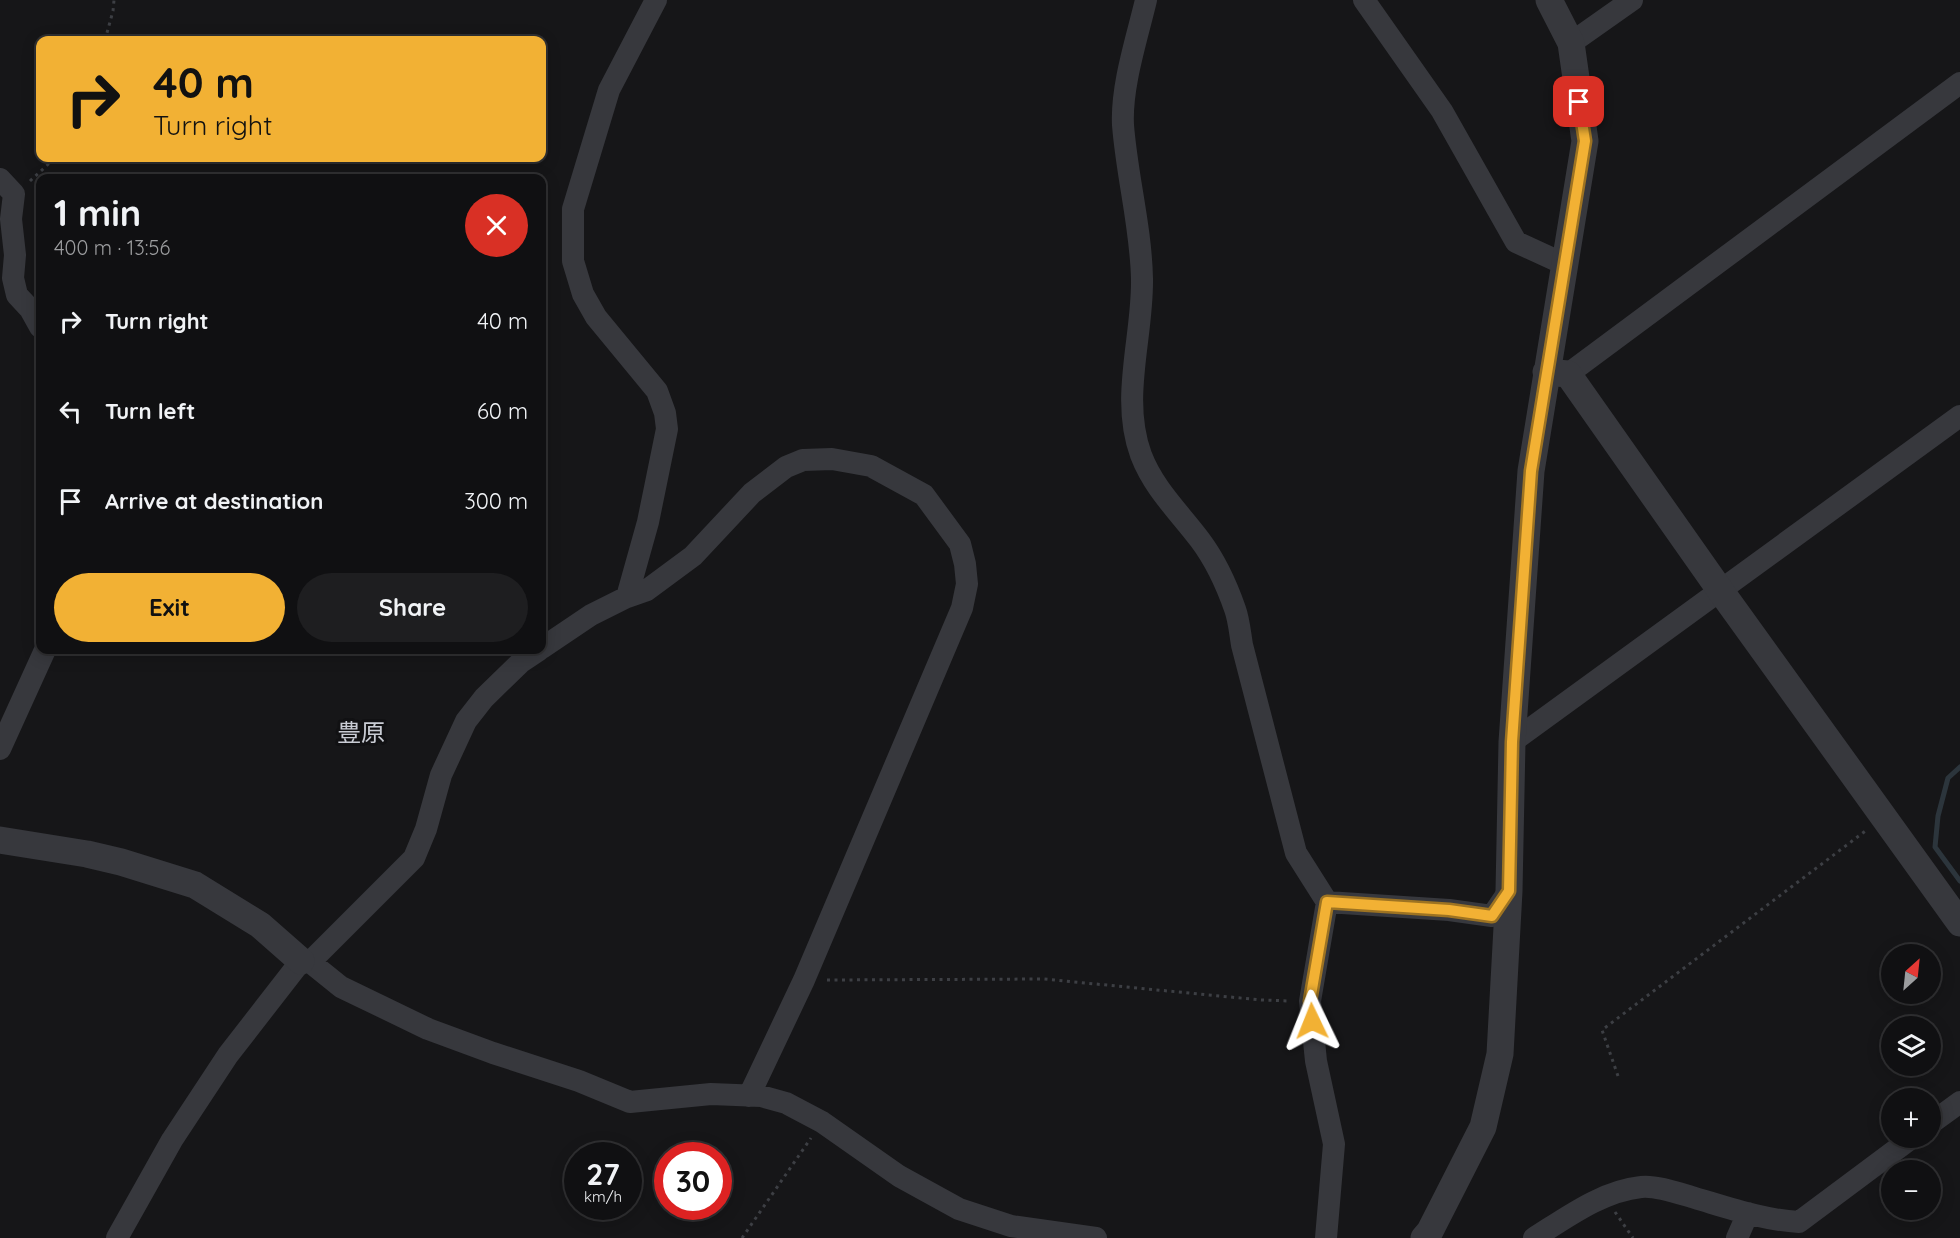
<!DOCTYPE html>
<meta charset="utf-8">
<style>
body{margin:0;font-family:Quicksand,"Noto Sans JP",sans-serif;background:#1e1e20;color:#f1f3f6;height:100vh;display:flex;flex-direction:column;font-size:22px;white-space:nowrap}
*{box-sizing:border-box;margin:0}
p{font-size:20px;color:#9c9d9f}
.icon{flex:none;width:33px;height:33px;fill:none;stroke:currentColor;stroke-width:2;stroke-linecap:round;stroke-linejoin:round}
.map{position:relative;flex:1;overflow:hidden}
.details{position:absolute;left:36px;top:174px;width:510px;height:480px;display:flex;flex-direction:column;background:#101012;border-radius:12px;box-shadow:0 3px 15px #0003,0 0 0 2px #303032}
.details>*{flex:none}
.banner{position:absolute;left:36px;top:36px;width:510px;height:126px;border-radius:12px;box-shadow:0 3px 15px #0003,0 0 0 2px #303032;background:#f2b134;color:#111;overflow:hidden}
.needle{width:39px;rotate:27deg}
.tools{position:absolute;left:1881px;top:944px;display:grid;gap:12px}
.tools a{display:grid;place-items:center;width:60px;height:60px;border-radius:50%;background:#101012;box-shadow:0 3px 15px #0003,0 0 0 2px #303032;font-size:30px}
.speed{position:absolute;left:564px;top:1142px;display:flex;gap:12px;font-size:30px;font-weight:700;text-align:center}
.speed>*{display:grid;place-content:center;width:78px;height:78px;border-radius:50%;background:#101012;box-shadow:0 3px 15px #0003,0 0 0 2px #303032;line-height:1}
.speed small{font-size:15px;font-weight:400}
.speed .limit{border:9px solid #d22;background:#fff;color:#111}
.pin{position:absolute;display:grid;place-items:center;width:51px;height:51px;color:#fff;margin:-26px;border-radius:12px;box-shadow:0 3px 9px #0006}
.me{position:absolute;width:66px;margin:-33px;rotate:358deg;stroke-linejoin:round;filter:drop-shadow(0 0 4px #0008)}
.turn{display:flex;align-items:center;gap:21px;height:126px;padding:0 18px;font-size:27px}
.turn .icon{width:78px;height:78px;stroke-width:2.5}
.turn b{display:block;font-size:42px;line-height:51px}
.round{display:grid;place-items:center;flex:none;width:63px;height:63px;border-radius:32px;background:#1e1e20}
.overview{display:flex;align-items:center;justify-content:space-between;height:102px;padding:0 18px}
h1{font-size:36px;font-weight:700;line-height:45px}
.primary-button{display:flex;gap:12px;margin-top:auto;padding:12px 18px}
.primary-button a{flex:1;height:69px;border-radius:36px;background:#f2b134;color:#111;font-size:24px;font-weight:700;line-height:69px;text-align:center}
.primary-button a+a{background:#1e1e20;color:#f1f3f6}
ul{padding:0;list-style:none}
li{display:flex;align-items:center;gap:18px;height:90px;padding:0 18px}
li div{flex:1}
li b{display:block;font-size:22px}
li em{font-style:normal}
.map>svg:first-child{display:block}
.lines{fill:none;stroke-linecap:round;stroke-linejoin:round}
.stream{stroke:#2c353c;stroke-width:5}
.path{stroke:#3d3f44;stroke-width:3;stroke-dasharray:3 4.5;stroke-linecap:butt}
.minor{stroke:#37383d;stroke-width:22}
.tertiary{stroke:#37383d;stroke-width:27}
.route-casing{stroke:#9d7322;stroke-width:15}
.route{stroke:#f2b134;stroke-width:10}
.labels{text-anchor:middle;stroke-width:6;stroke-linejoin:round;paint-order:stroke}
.quarter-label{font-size:24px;fill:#c9ccd4;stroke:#111113}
</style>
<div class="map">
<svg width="1960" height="1238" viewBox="0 0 1960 1238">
<rect width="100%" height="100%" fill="#161618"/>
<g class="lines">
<path class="stream" d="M 1960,767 L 1948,778 L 1938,816 L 1935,847 L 1960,881"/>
<path class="path" d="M 105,40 L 113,11 L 114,0
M 30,181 L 55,158
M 827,980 L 1044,979 L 1261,1000 L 1290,1001
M 1618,1076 L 1602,1030 L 1868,829
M 1615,1212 L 1633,1238
M 742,1238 L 811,1138"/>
<path class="minor" d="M 1146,0 C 1137,38 1121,86 1123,125 C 1127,177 1141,227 1142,279 C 1143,337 1120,398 1141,455 C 1154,489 1179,512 1200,540 C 1215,560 1227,586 1235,609 C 1239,620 1240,633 1242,645 L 1296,853 L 1327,902 L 1310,1001 L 1316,1061 L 1334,1144 L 1326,1238
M 1364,0 L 1442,111 L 1516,242 L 1564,264
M 1571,43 L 1632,0
M 0,179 L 14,194 L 11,219 L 15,255 L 13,278 L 17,295 L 30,309 L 40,327
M 1568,374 L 1960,83
M 627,597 L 648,522 L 667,429 L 665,413 L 657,391 L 596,317 L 583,294 L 573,261 L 573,209 L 609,90 L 656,0
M 542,648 L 591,615 L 627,597 L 647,590 L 693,556 L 752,493 L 786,467 L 803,460 L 832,459 L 871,466 L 924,495 L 960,544 L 965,564 L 967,584 L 962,608 L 804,980 L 749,1096
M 1512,742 L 1960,416
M 0,749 L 45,650
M 1327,902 L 1449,910 L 1492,916 L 1509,891
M 310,962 L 414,858 L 426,829 L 441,775 L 466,721 L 484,698 L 521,662 L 539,650
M 1930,1124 L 1960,1102
M 117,1238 L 172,1140 L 228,1055 L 301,961 L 310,962 L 341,987 L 428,1029 L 493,1053 L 579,1081 L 630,1102 L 711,1094 L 761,1096 L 786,1103 L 822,1122 L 899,1176 L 959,1209 L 1011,1226 L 1096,1238
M 1534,1238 C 1566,1218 1602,1191 1641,1187 C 1656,1185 1681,1194 1695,1198 C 1729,1208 1763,1220 1799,1222 L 1913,1137
M 1737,1238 L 1748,1213"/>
<path class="tertiary" d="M 1546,372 L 1568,374 L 1720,590 L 1960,923
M 0,840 L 87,854 L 121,862 L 195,885 L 260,925 L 301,961
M 1424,1238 L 1430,1231 L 1483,1127 L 1500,1054 L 1509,891 L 1512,742 L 1531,471 L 1585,141 L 1571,43 L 1549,0"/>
</g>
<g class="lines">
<g class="route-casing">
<path id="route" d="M 1312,1021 L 1310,1001 L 1327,902 L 1449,910 L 1492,916 L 1509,891 L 1512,742 L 1531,471 L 1585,141 L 1579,102"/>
</g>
<use href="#route" class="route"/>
</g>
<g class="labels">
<g class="quarter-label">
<text x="361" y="741">豊原</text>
</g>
</g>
</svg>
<div class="tools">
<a><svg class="needle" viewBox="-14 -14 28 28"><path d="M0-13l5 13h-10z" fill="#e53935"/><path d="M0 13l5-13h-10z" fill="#9c9d9f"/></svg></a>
<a><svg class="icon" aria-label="layers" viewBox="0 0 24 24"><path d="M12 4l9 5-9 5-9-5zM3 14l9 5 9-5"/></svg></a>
<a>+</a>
<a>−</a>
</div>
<div class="speed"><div>27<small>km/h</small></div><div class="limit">30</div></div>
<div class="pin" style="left:1579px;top:102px;background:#d93025"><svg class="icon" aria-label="arrive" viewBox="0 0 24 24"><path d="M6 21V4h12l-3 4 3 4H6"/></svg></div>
<svg class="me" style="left:1312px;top:1021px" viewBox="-20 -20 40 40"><path d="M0-17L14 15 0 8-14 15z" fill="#f2b134" stroke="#fff" stroke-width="4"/></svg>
<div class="banner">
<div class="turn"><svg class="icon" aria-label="right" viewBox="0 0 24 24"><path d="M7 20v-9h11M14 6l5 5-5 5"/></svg><div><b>40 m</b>Turn right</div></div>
</div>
<section class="details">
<div class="overview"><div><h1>1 min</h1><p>400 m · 13:56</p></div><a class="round" style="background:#d93025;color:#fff"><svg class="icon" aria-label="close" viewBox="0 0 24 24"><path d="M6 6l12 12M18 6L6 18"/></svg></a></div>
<ul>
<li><svg class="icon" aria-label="right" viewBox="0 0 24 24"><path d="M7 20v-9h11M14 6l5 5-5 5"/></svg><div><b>Turn right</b></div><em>40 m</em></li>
<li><svg class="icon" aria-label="left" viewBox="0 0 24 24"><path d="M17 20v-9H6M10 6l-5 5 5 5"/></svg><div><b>Turn left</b></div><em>60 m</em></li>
<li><svg class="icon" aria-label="arrive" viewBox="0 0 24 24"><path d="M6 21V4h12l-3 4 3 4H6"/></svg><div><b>Arrive at destination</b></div><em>300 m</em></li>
</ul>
<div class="primary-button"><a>Exit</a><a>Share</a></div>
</section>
</div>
